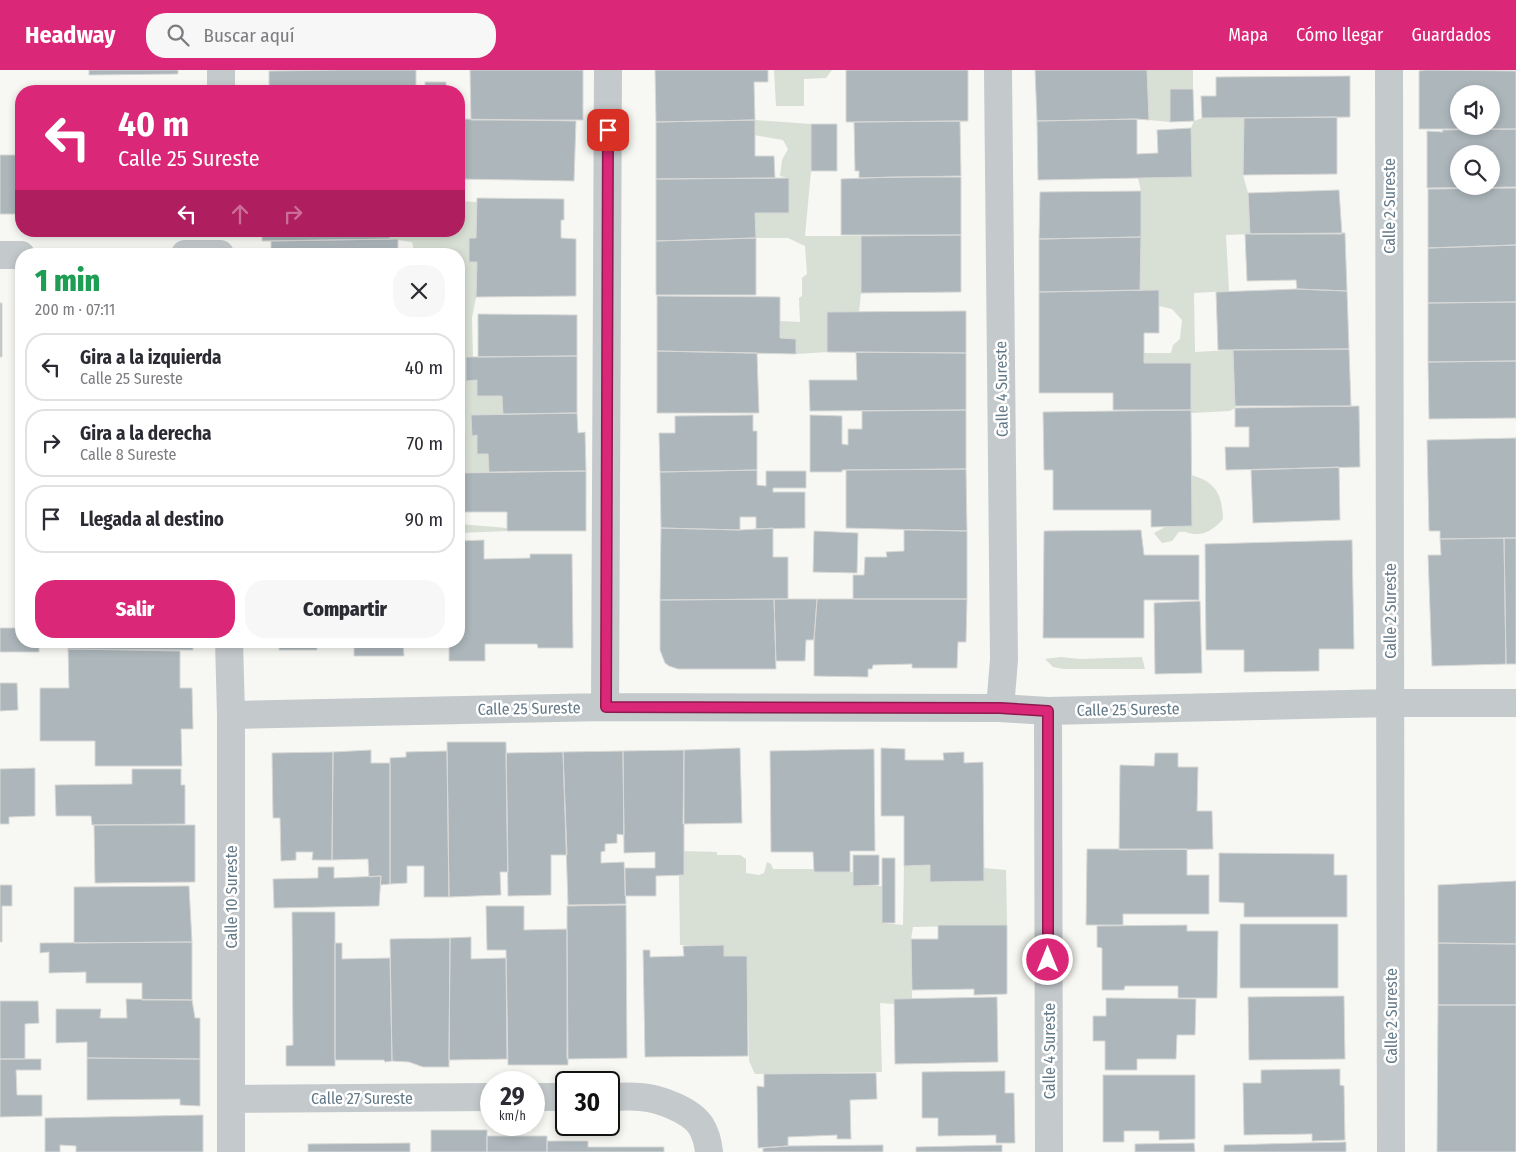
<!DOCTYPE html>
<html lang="es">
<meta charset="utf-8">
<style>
body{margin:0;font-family:"Fira Sans Condensed",sans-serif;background:#f7f7f7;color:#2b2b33;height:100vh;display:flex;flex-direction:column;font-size:19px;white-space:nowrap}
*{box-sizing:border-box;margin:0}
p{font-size:16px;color:#7c7c81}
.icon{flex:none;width:28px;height:28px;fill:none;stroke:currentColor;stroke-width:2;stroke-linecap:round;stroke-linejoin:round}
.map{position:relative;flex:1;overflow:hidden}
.panel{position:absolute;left:15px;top:178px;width:450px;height:400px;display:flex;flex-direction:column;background:#fff;border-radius:20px;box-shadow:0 2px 8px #0003}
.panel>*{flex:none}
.banner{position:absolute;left:15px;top:15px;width:450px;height:152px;border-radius:20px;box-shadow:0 2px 8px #0003;background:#db2777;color:#fff;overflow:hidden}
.controls{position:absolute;left:1450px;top:15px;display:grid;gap:10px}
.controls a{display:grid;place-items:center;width:50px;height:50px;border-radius:50%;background:#fff;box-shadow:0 2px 8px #0003;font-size:25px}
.speed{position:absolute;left:480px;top:1001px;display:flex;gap:10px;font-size:25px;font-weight:700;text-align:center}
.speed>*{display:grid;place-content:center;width:65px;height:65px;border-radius:50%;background:#fff;box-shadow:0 2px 8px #0003;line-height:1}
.speed small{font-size:12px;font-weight:400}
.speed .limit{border:2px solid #111;border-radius:8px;background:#fff;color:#111}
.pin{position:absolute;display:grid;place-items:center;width:42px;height:42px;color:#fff;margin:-21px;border-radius:10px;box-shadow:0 2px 8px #0006}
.me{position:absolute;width:55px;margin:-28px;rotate:0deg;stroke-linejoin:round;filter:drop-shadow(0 0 4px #0008)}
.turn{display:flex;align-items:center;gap:18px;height:105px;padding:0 20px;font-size:22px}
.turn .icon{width:65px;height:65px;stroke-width:2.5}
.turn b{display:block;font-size:35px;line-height:42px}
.lanes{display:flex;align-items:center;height:48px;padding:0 20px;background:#0003;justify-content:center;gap:25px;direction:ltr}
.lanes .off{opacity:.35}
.round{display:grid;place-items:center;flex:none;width:52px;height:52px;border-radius:20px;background:#f7f7f7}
.headline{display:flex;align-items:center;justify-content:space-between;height:85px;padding:0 20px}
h1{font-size:30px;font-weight:800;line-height:38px;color:#1e9e55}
.action{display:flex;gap:10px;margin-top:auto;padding:10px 20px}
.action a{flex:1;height:58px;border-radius:20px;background:#db2777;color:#fff;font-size:20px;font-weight:800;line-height:58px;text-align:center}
.action a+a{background:#f7f7f7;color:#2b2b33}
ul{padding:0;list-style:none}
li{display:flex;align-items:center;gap:15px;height:68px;margin:0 10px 8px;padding:0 10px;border:2px solid #e1e1e2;border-radius:20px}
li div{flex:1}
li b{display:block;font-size:19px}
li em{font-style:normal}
header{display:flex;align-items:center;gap:30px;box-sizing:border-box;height:70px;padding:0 25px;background:#db2777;color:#fff}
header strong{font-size:24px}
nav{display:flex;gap:28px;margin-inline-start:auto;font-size:18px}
.search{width:350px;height:45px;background:#f7f7f7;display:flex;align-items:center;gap:12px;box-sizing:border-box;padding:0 18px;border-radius:20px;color:#7c7c81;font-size:19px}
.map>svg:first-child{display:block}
.green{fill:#d8dfd4}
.building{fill:#acb6bb;stroke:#d8d8d6;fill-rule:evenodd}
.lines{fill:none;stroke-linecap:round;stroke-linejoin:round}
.minor{stroke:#c4c9cc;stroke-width:28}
.route-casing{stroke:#8e194d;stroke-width:12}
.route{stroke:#db2777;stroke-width:9}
.labels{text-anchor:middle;stroke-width:5;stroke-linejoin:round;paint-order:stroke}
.street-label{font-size:16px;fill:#637987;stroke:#fff}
</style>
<header>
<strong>Headway</strong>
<div class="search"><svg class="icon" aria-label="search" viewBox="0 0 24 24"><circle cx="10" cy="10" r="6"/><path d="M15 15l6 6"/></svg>Buscar aquí</div>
<nav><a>Mapa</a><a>Cómo llegar</a><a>Guardados</a></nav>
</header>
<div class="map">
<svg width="1516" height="1082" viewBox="0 0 1516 1082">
<rect width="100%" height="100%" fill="#f7f7f3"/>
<path class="green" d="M 774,0 L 832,0 L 826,8 L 804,9 L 804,36 L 776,36 Z
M 1147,0 L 1193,0 L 1193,19 L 1170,20 L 1170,52 L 1149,50 Z
M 1202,48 L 1244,48 L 1243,105 L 1248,123 L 1250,164 L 1226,165 L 1229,221 L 1194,223 L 1195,282 L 1233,280 L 1235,338 L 1230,341 L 1191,343 L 1191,293 L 1144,293 L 1144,283 L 1171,283 L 1173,275 L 1180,269 L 1182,250 L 1172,239 L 1159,236 L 1140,220 L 1141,121 L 1138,108 L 1191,58 L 1194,51 Z
M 755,50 L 811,54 L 811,101 L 805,166 L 861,166 L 861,223 L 859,242 L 827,242 L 827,282 L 796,284 L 796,269 L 780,268 L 780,251 L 800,252 L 799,228 L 802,226 L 802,208 L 807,204 L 805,176 L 788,168 L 756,168 L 755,143 L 789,143 L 789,108 L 780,106 L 782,90 L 788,79 L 783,70 L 754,65 Z
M 459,131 L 477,132 L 476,168 L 469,169 L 469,192 L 477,192 L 476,227 L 472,248 L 473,287 L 466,288 L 466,310 L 477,310 L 502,326 L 503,344 L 471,345 L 472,365 L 477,365 L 477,384 L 488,384 L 489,402 L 460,403 L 459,405 L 459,184 L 398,184 L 398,182 L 414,181 L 412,172 L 390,169 L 390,161 L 459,161 Z
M 1191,405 C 1216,412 1222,424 1223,449 C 1216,457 1207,465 1195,464 C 1187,464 1188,461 1179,462 L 1172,471 L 1162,473 L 1154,463 L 1167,456 L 1191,456 Z
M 459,454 L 507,458 L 507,461 L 459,463 Z
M 1061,587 L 1080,589 L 1142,587 L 1145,599 L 1063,599 L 1053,597 L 1045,589 Z
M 683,781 L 717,782 L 717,785 L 740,785 L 746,789 L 746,803 L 759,805 L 764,803 L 767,792 L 771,794 L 773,799 L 813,799 L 814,802 L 853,802 L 854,816 L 882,816 L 882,853 L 903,855 L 904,796 L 930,795 L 930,812 L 984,811 L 984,798 L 1006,800 L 1007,855 L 913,857 L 911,869 L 912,929 L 894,929 L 894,934 L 880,933 L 882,1002 L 755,1004 L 749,991 L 747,886 L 724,886 L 723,875 L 680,875 L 679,806 L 684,805 Z"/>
<path class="building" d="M 89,0 L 178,0 L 178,4 L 89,5 Z
M 339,0 L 416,0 L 416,21 L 269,21 L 269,1 Z
M 470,0 L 583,0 L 583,50 L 471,50 Z
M 655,0 L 768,0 L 768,12 L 754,12 L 755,50 L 656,52 Z
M 846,0 L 968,0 L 968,51 L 846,52 Z
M 1035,0 L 1147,0 L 1149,50 L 1137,49 L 1037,51 Z
M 1426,0 L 1516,1 L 1516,59 L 1419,59 L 1419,1 ZM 1459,24 L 1491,24 L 1491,56 L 1459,56 Z
M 1350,6 L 1350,47 L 1202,48 L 1201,26 L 1216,26 L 1216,7 Z
M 425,12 L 446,12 L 446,21 L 425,21 Z
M 1170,19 L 1193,19 L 1194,51 L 1170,52 Z
M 1337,47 L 1337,104 L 1243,105 L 1244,48 Z
M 461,49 L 576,51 L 574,111 L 459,109 L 459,60 L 460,60 Z
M 1137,49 L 1137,84 L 1158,83 L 1157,60 L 1191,58 L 1192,107 L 1038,110 L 1037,51 Z
M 755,50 L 755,86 L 774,86 L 775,108 L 656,109 L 656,52 Z
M 960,51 L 961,106 L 859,108 L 859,101 L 855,101 L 854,52 Z
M 811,54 L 837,54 L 837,101 L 811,101 Z
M 1516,59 L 1516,117 L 1427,118 L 1427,61 L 1443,62 L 1442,60 ZM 1459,84 L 1491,84 L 1491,116 L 1459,116 Z
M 0,85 L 21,85 L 21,144 L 0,144 Z
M 891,107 L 961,107 L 961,165 L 841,165 L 841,109 Z
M 789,108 L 789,143 L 755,143 L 756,168 L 656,171 L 656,109 Z
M 1516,118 L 1516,175 L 1428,178 L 1428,119 Z
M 1339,120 L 1342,164 L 1250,164 L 1248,123 Z
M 1141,121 L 1141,167 L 1039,169 L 1040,122 Z
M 477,128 L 564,129 L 564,150 L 561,150 L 561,168 L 576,169 L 576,226 L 476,227 L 477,192 L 469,192 L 469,168 L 476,168 Z
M 262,161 L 390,161 L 390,169 L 262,171 Z
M 1345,163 L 1347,221 L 1297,219 L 1296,210 L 1247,211 L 1245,164 Z
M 961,165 L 961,222 L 861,223 L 861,166 Z
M 1141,167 L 1140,220 L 1039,222 L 1039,169 Z
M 756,168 L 756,225 L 656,225 L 656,171 Z
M 398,169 L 398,184 L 271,184 L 271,171 Z
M 1516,175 L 1516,232 L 1428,233 L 1428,178 Z
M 1297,219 L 1347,221 L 1349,279 L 1218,280 L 1216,222 Z
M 1159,220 L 1159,263 L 1144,263 L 1144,293 L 1191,293 L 1191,340 L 1113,340 L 1113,323 L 1039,323 L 1039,222 Z
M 657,226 L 780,227 L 780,268 L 796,269 L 796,284 L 657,281 Z
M 1516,232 L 1516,291 L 1428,292 L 1428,233 Z
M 0,233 L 2,233 L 2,287 L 0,287 Z
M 966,241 L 966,283 L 827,282 L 827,242 Z
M 478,244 L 577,245 L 577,286 L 478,287 Z
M 1349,279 L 1351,336 L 1235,336 L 1233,280 Z
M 657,281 L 757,283 L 759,343 L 657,343 Z
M 856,282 L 966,283 L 966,340 L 810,341 L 809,310 L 857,310 Z
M 577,286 L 577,343 L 503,344 L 502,326 L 477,326 L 477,310 L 466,311 L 466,287 Z
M 1516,291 L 1516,348 L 1429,349 L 1428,292 Z
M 1359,336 L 1360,397 L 1226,400 L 1225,377 L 1249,377 L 1249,357 L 1235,357 L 1235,338 Z
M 966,340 L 966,399 L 842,400 L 842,402 L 810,402 L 810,345 L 842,346 L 842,374 L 848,375 L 848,359 L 862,359 L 862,341 Z
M 1191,340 L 1192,456 L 1151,457 L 1151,440 L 1053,440 L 1053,400 L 1044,400 L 1043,342 Z
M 577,343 L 578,363 L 585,362 L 586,401 L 489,402 L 488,384 L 477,384 L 477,365 L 472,366 L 471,345 Z
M 753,345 L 753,361 L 757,361 L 757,400 L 660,402 L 659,363 L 675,363 L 675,346 Z
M 1516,368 L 1516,468 L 1440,469 L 1440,461 L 1429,461 L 1427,370 Z
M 1339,397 L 1340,450 L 1253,453 L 1251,400 Z
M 966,399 L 967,461 L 846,458 L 846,400 Z
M 757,400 L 757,415 L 766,416 L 766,401 L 806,401 L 806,418 L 773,418 L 773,422 L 805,422 L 805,458 L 756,459 L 756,447 L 740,447 L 740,460 L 661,458 L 660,402 Z
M 586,401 L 586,461 L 507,461 L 507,442 L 460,442 L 460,403 Z
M 661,458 L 740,460 L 773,458 L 773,487 L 788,487 L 788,529 L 660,530 Z
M 904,460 L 967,461 L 967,529 L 853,529 L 853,505 L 864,505 L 865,487 L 887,487 L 886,482 L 904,481 Z
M 1141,460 L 1144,485 L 1199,485 L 1199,530 L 1144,530 L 1144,568 L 1043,568 L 1044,461 Z
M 814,461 L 858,463 L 857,503 L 813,502 Z
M 1504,468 L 1516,468 L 1516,594 L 1506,594 Z
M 1504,468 L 1506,594 L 1432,596 L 1428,485 L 1441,485 L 1440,469 Z
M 484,470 L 484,489 L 530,488 L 530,484 L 572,484 L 573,578 L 538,578 L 537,574 L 485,574 L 485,591 L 449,591 L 449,571 L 459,571 L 459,471 Z
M 1352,470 L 1354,579 L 1319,579 L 1319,601 L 1244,602 L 1244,580 L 1206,580 L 1205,474 Z
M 774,529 L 776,599 L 678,599 L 669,596 L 665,593 L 660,580 L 660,530 Z
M 774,529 L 817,529 L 814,570 L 806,570 L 805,591 L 776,591 Z
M 817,529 L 967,529 L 966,572 L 958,572 L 957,598 L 912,598 L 912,594 L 873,595 L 872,599 L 868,599 L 868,607 L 814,606 L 814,570 Z
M 1200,531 L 1202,603 L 1155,604 L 1154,533 Z
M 0,558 L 21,558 L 21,571 L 39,571 L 39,582 L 0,582 Z
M 68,571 L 193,571 L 193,580 L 68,579 Z
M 279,571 L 403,571 L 404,586 L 354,586 L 354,573 L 317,574 L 317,580 L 279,580 Z
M 68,579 L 180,581 L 180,618 L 192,618 L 193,659 L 181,659 L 182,696 L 95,696 L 95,671 L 40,671 L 40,618 L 69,618 Z
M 0,613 L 17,613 L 18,640 L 0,641 Z
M 447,672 L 506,672 L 508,802 L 500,802 L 501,825 L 449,827 Z
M 740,678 L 742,753 L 683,754 L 684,680 Z
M 881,678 L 905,679 L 905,690 L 944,690 L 943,683 L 964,682 L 964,693 L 983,692 L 984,811 L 930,812 L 930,795 L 904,796 L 904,746 L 881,746 Z
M 874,679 L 875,781 L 850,781 L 850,802 L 814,802 L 813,782 L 771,782 L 770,681 Z
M 371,680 L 371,693 L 390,693 L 390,814 L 380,815 L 381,806 L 369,807 L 368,789 L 332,790 L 333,682 Z
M 684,680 L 684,805 L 656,806 L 656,826 L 625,826 L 625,798 L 655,798 L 655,782 L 624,783 L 623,681 Z
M 447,681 L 449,827 L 424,827 L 424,796 L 407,796 L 407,813 L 390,814 L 390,688 L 406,687 L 406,682 Z
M 623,681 L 624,765 L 617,764 L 617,773 L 605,774 L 605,781 L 601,782 L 601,793 L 624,792 L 626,834 L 568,835 L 563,682 Z
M 333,682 L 332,790 L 312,790 L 313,782 L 296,782 L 296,790 L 281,791 L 280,748 L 273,748 L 272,683 Z
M 563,682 L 567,785 L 551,785 L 551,825 L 508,826 L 506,683 Z
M 1155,683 L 1178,683 L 1178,697 L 1198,697 L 1197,741 L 1212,741 L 1213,779 L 1119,780 L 1120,695 L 1154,696 Z
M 35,698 L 35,746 L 9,747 L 9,754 L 0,754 L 0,699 Z
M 132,699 L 181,699 L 181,715 L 185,715 L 185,754 L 94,755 L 92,755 L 91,746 L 56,746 L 55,715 L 132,714 Z
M 94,755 L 195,755 L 195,812 L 95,813 Z
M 1087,779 L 1187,779 L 1187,805 L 1209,805 L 1209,844 L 1123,844 L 1123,855 L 1086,855 Z
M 1219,783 L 1334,784 L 1334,805 L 1347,805 L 1347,847 L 1244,847 L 1244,833 L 1219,832 Z
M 853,785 L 879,785 L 879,815 L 853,816 Z
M 882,788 L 895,788 L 895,853 L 882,853 Z
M 318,797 L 334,797 L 334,808 L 381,806 L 379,836 L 274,838 L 273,809 L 318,808 Z
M 1516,811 L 1516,874 L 1438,873 L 1438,815 Z
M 0,815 L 12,815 L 12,836 L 2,836 L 2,872 L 0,872 Z
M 189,816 L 192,872 L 74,873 L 74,817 Z
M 626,835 L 627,988 L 567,989 L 567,836 Z
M 486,836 L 524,836 L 524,860 L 567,859 L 568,995 L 508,995 L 506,880 L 487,880 Z
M 292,842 L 335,842 L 335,996 L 286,996 L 286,976 L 293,975 Z
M 1240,854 L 1338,854 L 1338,918 L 1240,918 Z
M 938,855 L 1007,855 L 1007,924 L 974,925 L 974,919 L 912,920 L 911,869 L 938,869 Z
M 1187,855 L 1187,861 L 1218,861 L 1217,928 L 1178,928 L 1178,916 L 1125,916 L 1124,920 L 1102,920 L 1102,878 L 1097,877 L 1097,856 Z
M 471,867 L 471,889 L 506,888 L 507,989 L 449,990 L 450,868 Z
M 450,868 L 449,997 L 423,997 L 409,992 L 392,991 L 390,869 Z
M 192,872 L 192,930 L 142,930 L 142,913 L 86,913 L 86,902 L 49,903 L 49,882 L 40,883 L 40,873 Z
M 335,873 L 342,873 L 342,889 L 390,888 L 392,991 L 385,992 L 384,990 L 335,990 Z
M 1438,873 L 1516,874 L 1516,935 L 1438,935 Z
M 724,875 L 724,886 L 747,886 L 748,986 L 645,987 L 643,880 L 650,880 L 650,887 L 684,886 L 683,876 Z
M 1344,926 L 1345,989 L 1249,990 L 1248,927 Z
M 997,927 L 998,992 L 895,994 L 894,929 Z
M 1106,928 L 1196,929 L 1195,965 L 1177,965 L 1176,989 L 1137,989 L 1137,1000 L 1105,1000 L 1105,971 L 1093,971 L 1093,946 L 1106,946 Z
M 126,929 L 192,930 L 195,948 L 200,948 L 200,989 L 87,988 L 87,972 L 56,973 L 56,939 L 101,939 L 100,948 L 127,948 Z
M 0,931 L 38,931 L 39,953 L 25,954 L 25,989 L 0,989 Z
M 1438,935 L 1516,935 L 1516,1082 L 1437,1082 Z
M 87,988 L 200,989 L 200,1036 L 180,1035 L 180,1029 L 87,1030 Z
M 0,989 L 41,989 L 41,1000 L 16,1000 L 17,1025 L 42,1025 L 42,1046 L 0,1047 Z
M 1340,999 L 1340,1015 L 1344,1016 L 1345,1070 L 1312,1071 L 1312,1064 L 1244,1065 L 1243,1013 L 1261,1013 L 1261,1000 Z
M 1005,1001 L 1005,1023 L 1014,1023 L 1015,1073 L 996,1073 L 996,1065 L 938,1066 L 938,1048 L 922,1048 L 922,1002 Z
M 876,1003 L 877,1029 L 850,1030 L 851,1069 L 837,1069 L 837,1065 L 788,1067 L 788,1076 L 758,1078 L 757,1016 L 764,1017 L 764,1004 Z
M 1103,1005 L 1195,1005 L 1195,1069 L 1159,1070 L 1159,1061 L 1124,1061 L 1124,1072 L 1103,1072 Z
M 203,1045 L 203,1082 L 76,1082 L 76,1076 L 60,1075 L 60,1082 L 45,1082 L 45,1048 Z
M 431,1060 L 487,1060 L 487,1082 L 431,1082 Z
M 487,1066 L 547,1066 L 547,1082 L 487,1082 Z
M 547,1071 L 588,1071 L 588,1077 L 664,1077 L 664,1082 L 547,1082 Z
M 1346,1072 L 1346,1082 L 1224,1082 L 1224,1075 Z
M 410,1073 L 410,1082 L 308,1082 L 308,1074 Z
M 1194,1073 L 1195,1082 L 1135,1082 L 1135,1074 Z
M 883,1075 L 883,1082 L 763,1082 L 763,1078 L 788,1076 Z
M 1002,1075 L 1002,1082 L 916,1082 L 916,1077 Z"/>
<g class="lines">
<path class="minor" d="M 998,0 L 1004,590 L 1000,638
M 1389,0 L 1391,1082
M 221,21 L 221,0
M 185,184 L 220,184
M 0,185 L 21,185
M 229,571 L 231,645 L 231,1082
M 605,637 L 608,0
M 1048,641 L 1049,1082
M 231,645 L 605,637 L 1000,638 L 1048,641 L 1390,633 L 1516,633
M 534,1027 L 566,1027
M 609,1027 C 619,1027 630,1026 640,1027 C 658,1028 691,1040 701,1056 C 706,1064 708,1073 709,1082
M 232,1029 L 491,1027"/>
</g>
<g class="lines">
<g class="route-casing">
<path id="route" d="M 608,60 L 606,637 L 1000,638 L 1048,641 L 1048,890"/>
</g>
<use href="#route" class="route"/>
</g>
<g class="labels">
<g class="street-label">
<text transform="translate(1389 136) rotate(-90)" y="6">Calle 2 Sureste</text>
<text transform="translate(1001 319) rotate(-91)" y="6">Calle 4 Sureste</text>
<text transform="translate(1390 541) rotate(-90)" y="6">Calle 2 Sureste</text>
<text transform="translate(529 638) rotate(-1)" y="6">Calle 25 Sureste</text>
<text transform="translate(1128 639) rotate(-1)" y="6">Calle 25 Sureste</text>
<text transform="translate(231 827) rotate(-90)" y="6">Calle 10 Sureste</text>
<text transform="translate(1391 946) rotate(-90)" y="6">Calle 2 Sureste</text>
<text transform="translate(1049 981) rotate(-90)" y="6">Calle 4 Sureste</text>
<text x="362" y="1034">Calle 27 Sureste</text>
</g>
</g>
</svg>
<div class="controls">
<a><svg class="icon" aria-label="sound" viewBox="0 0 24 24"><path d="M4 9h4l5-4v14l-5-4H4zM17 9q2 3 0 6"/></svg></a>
<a><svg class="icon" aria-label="search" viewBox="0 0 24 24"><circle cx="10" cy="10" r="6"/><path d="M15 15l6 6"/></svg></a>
</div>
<div class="speed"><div>29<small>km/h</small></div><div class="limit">30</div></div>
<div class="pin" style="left:608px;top:60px;background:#d93025"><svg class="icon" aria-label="arrive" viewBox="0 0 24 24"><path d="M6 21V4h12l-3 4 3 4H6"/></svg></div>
<svg class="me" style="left:1048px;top:890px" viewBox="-20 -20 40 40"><circle r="17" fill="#db2777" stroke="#fff" stroke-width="3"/><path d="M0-11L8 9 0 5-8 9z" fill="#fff"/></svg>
<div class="banner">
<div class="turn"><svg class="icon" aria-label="left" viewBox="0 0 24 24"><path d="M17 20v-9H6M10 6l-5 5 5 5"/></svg><div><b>40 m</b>Calle 25 Sureste</div></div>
<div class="lanes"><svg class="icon" aria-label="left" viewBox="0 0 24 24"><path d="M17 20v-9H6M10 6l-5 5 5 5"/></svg><svg class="icon off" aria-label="ahead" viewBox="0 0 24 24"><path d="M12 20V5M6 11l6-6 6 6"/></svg><svg class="icon off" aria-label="right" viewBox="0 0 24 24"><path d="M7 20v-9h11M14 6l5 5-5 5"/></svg></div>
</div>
<section class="panel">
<div class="headline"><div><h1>1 min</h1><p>200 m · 07:11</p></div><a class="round"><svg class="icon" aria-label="close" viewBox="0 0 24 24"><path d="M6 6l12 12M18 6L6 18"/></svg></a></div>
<ul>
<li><svg class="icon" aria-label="left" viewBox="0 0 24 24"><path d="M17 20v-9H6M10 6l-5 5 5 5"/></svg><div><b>Gira a la izquierda</b><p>Calle 25 Sureste</p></div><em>40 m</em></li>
<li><svg class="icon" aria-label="right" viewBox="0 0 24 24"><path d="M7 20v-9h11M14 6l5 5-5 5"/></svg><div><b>Gira a la derecha</b><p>Calle 8 Sureste</p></div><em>70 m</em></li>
<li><svg class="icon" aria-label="arrive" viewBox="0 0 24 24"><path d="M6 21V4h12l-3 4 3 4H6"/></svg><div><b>Llegada al destino</b></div><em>90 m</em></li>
</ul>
<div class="action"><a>Salir</a><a>Compartir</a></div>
</section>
</div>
